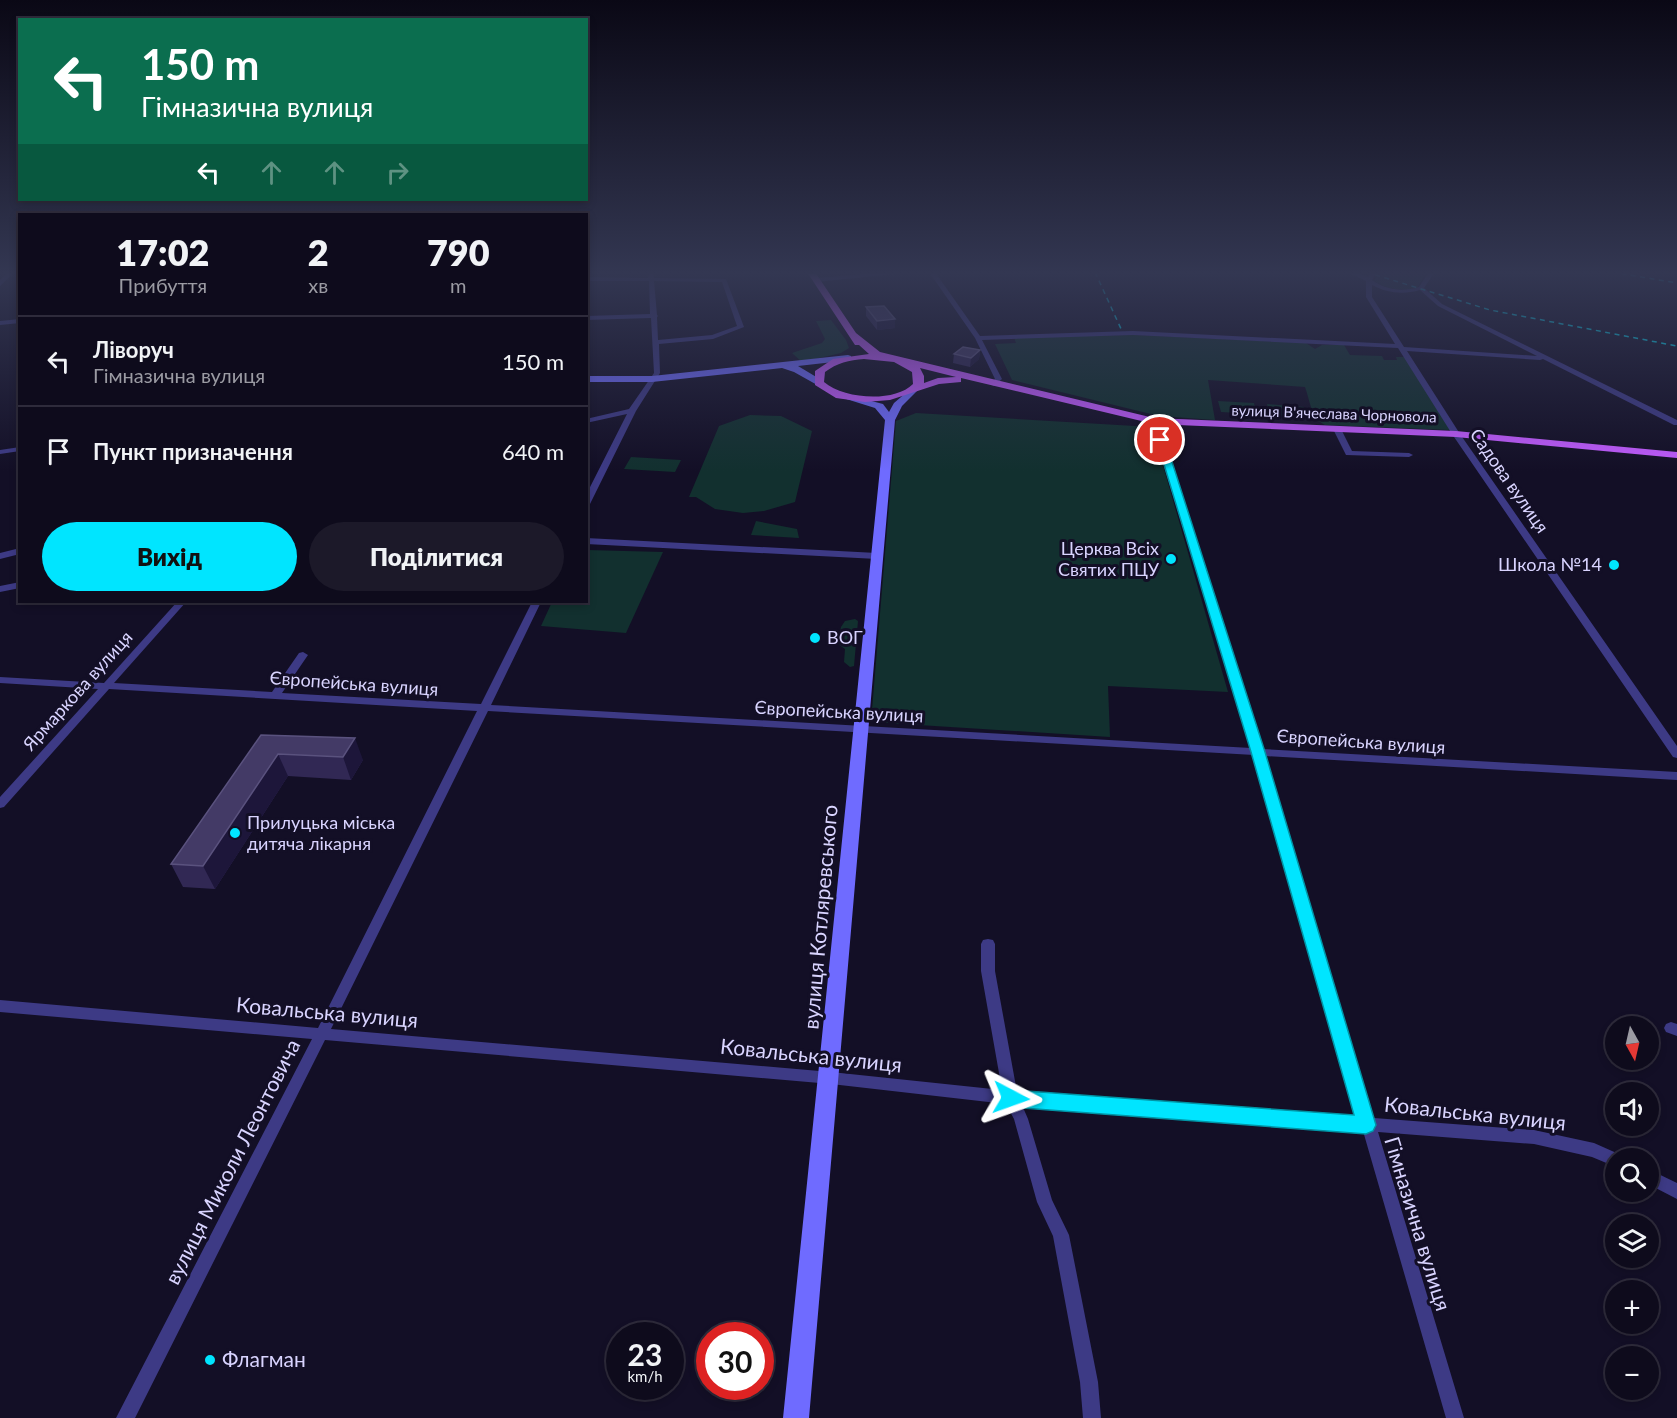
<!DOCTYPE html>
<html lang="uk">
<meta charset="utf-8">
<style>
body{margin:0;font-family:Lato,sans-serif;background:#1c1929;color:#f1f3f6;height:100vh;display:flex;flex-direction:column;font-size:22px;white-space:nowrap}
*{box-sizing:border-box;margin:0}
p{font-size:20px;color:#9b9ba3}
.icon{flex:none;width:33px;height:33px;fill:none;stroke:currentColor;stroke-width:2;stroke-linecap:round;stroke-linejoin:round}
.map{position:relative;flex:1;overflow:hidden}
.drawer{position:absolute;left:18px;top:213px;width:570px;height:390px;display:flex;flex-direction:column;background:#0e0b1c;border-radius:0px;box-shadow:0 3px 9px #0003,0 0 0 2px #2e2b3b}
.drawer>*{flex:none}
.guide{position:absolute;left:18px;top:18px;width:570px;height:183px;border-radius:0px;box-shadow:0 3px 9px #0003,0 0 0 2px #2e2b3b;background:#0b6e4f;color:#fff;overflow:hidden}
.needle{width:39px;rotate:172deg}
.controls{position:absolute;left:1605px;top:1016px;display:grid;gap:12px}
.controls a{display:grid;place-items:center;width:54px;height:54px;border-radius:50%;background:#0e0b1c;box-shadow:0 3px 9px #0003,0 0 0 2px #2e2b3b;font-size:30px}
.speed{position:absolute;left:606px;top:1322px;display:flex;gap:12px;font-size:30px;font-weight:700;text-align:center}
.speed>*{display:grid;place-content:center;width:78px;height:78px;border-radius:50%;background:#0e0b1c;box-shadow:0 3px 9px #0003,0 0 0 2px #2e2b3b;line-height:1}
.speed small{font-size:15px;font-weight:400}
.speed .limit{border:9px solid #d22;background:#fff;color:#111}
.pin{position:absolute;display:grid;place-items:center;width:51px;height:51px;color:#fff;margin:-26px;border:3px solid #fff;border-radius:50%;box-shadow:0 2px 6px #0007}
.me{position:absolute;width:66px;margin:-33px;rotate:94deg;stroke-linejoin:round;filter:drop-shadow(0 0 4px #0008)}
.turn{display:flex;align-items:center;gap:21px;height:126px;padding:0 24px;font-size:27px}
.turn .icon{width:78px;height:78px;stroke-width:2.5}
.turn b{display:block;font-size:42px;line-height:51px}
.lanes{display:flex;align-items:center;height:57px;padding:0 24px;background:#0003;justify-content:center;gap:30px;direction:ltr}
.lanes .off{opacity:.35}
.eta{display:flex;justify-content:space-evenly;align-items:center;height:102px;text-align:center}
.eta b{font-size:36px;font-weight:800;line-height:42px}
.action{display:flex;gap:12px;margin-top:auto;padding:12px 24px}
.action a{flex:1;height:69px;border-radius:36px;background:#00e5ff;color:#111;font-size:24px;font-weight:800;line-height:69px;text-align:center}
.action a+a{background:#1c1929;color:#f1f3f6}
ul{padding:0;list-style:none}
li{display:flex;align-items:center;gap:18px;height:90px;padding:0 24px;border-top:2px solid #2e2b3b}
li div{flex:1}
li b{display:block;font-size:22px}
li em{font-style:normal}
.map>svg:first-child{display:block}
.green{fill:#12302f}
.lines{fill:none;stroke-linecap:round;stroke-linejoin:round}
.minor{fill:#3d3a85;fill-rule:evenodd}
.secondary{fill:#6f6bff;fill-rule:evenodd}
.primary{fill:#c25bff;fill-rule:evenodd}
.rail{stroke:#00e5ff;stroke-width:1.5;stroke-dasharray:5 4.5;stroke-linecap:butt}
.wall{fill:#312854}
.shaded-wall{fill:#1d163a}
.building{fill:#433a66;stroke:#5a527e;stroke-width:1.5}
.route{fill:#00e5ff;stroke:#0095a6;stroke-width:1.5}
.poi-dot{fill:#00e5ff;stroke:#130f26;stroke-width:2}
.labels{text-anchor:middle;stroke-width:6;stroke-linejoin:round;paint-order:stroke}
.far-street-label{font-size:15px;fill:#d9d4ff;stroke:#130f26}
.street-label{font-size:18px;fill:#d9d4ff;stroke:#130f26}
.poi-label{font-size:18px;fill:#d9d4ff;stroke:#130f26;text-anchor:end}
.near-street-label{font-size:21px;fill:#d9d4ff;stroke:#130f26}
.near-poi-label{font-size:21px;fill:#d9d4ff;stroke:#130f26;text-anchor:start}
</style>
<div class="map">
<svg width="1677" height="1418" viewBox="0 0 1677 1418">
<rect width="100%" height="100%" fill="#130f26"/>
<path class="green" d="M 1380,272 L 1427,272 L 1417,288 C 1403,291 1385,290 1374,280 Z
M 831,320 L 846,340 L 849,348 L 841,353 L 802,362 L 792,353 L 822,343 L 825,339 L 816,321 Z
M 1135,335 L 1306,343 L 1315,349 L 1322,345 L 1344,345 L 1350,355 L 1382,356 L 1384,360 L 1397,360 L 1396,357 L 1405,357 L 1450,430 L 1325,425 C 1311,418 1310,401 1305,387 L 1208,380 L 1215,420 L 1159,416 L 1012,380 L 995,344 L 1016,343 L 1014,337 Z
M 1218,401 L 1254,403 L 1256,414 L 1221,412 Z
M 1267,404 L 1304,407 L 1308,418 L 1270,415 Z
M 916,413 L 1152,427 L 1228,692 L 1108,686 L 1110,737 L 871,722 L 896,421 Z
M 750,415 L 781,416 L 812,431 L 795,502 L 764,511 L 743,513 L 715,509 L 696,497 L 689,497 L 719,426 Z
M 631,457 L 681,460 L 675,472 L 624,469 Z
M 756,521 L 797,529 L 799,538 L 751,535 Z
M 587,550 L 663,552 L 626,633 L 541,626 L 552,602 L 586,602 Z
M 855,619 L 858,621 L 854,666 L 850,667 L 844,662 L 845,649 L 838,644 L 841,627 L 845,621 Z"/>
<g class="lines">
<path class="minor" d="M 8,272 L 14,272 L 0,286 L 0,280 Z
M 649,272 L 653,272 L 654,278 L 726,279 L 744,327 L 713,339 L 659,344 L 660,373 L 636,411 L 590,504 L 586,506 L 586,495 L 627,414 L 586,423 L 586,419 L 629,409 L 654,373 L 651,318 L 586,320 L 586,316 L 650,314 L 649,281 L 586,281 L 586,277 L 648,278 ZM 654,281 L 722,282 L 737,326 L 712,335 L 658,340 L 657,317 L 658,316 L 657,315 Z
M 887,272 L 914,272 L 816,282 L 813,280 L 816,278 Z
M 929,272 L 935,272 L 980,336 L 1133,331 L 1395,344 L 1366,297 L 1366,281 L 1348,272 L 1356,272 L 1368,277 L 1371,272 L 1377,272 L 1372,280 C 1386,290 1402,292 1419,287 L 1429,272 L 1435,272 L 1424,288 L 1442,304 L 1677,420 L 1677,425 L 1674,425 L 1543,359 L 1540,360 L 1407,351 L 1460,434 L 1677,746 L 1677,758 L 1673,757 L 1452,434 L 1398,348 L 1133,335 L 982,340 L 1002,379 L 994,386 L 990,384 L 995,379 L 975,338 ZM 1372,285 C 1387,293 1403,295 1420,290 L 1438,306 L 1537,356 L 1404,347 L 1372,297 Z
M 20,319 L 20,323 L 0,325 L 0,321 Z
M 1151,419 L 1158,421 L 1262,749 L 1677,772 L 1677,780 L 1265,756 L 1374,1118 L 1534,1130 L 1594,1143 L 1621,1155 L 1623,1158 L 1616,1158 L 1616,1167 L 1592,1157 L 1534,1144 L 1378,1132 L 1464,1418 L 1446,1418 L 1363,1131 L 1022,1105 L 1028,1119 L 1052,1200 L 1069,1235 L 1098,1382 L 1101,1418 L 1083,1418 L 1080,1382 L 1053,1236 L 1037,1202 L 1014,1119 L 1006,1104 L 831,1084 L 325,1040 L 135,1418 L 116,1418 L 312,1039 L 0,1012 L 0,1000 L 318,1028 L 477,711 L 109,689 L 4,807 L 0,808 L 0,797 L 98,689 L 0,683 L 0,677 L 104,683 L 177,602 L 186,602 L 114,683 L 272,692 L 299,653 L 303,652 L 308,655 L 282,693 L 481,704 L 532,602 L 541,602 L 491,705 L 1251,748 L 1150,421 ZM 488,711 L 1254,755 L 1359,1117 L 1017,1092 L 995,971 L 995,944 L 993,940 L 988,939 L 983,940 L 981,944 L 981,971 L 1002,1090 L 831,1072 L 331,1029 Z
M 1334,427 L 1340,427 L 1352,451 L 1409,453 L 1413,455 L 1409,457 L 1346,455 L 1333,429 Z
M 20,447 L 20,451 L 0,454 L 0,450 Z
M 586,538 L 877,553 L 881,556 L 877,559 L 586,544 Z
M 20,548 L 20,554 L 0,559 L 0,553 Z
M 20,582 L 20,588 L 0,592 L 0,586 Z
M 1671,1022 L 1677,1024 L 1677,1036 L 1666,1032 L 1664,1028 L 1666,1024 Z
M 1648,1169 L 1677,1183 L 1677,1199 L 1648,1184 Z"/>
<path class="secondary" d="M 848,355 L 851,356 L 851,360 L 798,366 L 823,381 L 823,385 L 819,386 L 794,372 L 782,368 L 652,382 L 586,382 L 586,376 L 652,376 Z
M 914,386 L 919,389 L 902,406 L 895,420 L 809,1418 L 783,1418 L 885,420 L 875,408 L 843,398 L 848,395 L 883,404 L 889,412 L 894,403 Z"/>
<path class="primary" d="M 807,272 L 815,272 L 856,333 L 880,352 L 1154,418 L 1456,431 L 1677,452 L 1677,458 L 1456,437 L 1154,424 L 961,378 L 961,382 L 939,384 L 890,400 L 865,402 L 836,398 L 815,385 L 815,371 L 833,359 L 869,354 L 859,345 L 855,345 ZM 864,359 L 894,362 L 912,372 L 913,384 C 894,403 844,399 824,382 L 825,372 C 837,363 849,360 864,359 ZM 920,368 L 956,377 L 938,378 L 924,383 L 924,376 Z"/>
<path class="rail" d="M 1095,272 L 1122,331
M 1366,272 L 1490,310 L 1677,346
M 1612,272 L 1677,283"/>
</g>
<path class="wall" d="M 866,307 L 895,319 L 895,328 L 877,330 L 866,316 Z
M 980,350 L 979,359 L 970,367 L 953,363 L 954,354 Z
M 261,735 L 363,760 L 351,780 L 288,776 L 215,889 L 183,887 L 171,864 Z"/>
<path class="shaded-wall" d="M 895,319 L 895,328 L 877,330 L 877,321 Z
M 980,350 L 979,359 L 970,367 L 971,358 Z
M 355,738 L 363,760 L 351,780 L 343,757 Z
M 278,754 L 288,776 L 215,889 L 203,866 Z"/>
<path class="building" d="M 884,306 L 895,319 L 877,321 L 866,307 Z
M 963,347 L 980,350 L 971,358 L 954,354 Z
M 261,735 L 355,738 L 343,757 L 278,754 L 203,866 L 171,864 Z"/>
<linearGradient id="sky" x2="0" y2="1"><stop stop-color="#0a0815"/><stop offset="0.58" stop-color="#333752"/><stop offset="1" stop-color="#333752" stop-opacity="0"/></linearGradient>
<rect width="1677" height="471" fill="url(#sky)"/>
<path class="route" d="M 1156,438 L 1165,440 L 1265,752 L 1376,1125 L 1373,1131 L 1366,1134 L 1011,1107 L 1004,1104 L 1001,1098 L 1004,1092 L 1011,1090 L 1354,1115 L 1251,752 Z"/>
<g class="poi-dot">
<circle cx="1171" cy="559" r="6"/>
<circle cx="1614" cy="565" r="6"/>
<circle cx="815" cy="638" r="6"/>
<circle cx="235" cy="833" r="6"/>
<circle cx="210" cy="1360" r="6"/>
</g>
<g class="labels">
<g class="far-street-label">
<text transform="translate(1334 414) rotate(2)" y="5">вулиця В'ячеслава Чорновола</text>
</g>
<g class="street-label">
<text transform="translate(1509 481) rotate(55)" y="6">Садова вулиця</text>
<text transform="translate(354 684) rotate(4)" y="6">Європейська вулиця</text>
<text transform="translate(78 691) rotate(-48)" y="6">Ярмаркова вулиця</text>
<text transform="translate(839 712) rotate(3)" y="6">Європейська вулиця</text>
<text transform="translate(1361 742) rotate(4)" y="6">Європейська вулиця</text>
</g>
<g class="poi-label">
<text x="1159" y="555">Церква Всіх<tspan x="1159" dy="21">Святих ПЦУ</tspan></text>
<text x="1602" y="571">Школа №14</text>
<text x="827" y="644" text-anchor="start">ВОГ</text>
<text x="247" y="829" text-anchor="start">Прилуцька міська<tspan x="247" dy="21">дитяча лікарня</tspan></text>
</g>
<g class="near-street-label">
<text transform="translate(821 917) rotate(-85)" y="7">вулиця Котляревського</text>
<text transform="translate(327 1013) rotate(5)" y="7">Ковальська вулиця</text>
<text transform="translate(811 1056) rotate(6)" y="7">Ковальська вулиця</text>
<text transform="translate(1475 1114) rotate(6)" y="7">Ковальська вулиця</text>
<text transform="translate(233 1162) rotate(-63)" y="7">вулиця Миколи Леонтовича</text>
<text transform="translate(1417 1224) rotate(73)" y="7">Гімназична вулиця</text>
</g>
<g class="near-poi-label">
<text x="222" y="1367">Флагман</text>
</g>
</g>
</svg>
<div class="controls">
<a><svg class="needle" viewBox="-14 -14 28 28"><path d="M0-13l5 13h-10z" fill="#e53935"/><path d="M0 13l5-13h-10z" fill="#9b9ba3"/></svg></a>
<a><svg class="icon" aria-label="sound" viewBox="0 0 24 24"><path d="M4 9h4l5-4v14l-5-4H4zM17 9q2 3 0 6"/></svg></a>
<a><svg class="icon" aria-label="search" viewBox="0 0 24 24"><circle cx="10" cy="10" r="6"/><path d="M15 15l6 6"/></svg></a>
<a><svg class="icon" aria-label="layers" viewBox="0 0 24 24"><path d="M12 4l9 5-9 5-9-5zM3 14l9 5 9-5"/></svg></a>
<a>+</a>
<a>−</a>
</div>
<div class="speed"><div>23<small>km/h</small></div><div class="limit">30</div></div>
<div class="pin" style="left:1160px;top:440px;background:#d93025"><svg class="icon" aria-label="arrive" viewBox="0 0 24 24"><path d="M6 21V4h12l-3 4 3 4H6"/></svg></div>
<svg class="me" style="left:1011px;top:1098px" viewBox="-20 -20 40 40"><path d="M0-17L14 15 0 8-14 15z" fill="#00e5ff" stroke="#fff" stroke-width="4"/></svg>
<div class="guide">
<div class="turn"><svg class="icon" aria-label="left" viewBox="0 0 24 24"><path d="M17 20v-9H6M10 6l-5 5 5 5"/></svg><div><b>150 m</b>Гімназична вулиця</div></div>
<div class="lanes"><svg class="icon" aria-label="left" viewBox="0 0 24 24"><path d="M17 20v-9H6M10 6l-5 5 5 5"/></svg><svg class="icon off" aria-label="ahead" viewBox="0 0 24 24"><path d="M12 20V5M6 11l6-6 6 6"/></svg><svg class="icon off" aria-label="ahead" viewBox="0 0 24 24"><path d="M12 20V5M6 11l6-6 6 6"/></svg><svg class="icon off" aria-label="right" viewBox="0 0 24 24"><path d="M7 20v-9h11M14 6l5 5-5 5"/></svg></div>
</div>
<section class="drawer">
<div class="eta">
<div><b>17:02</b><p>Прибуття</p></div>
<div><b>2</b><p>хв</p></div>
<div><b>790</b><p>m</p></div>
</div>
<ul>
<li><svg class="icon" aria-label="left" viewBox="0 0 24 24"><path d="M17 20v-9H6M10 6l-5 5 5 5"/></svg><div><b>Ліворуч</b><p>Гімназична вулиця</p></div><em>150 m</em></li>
<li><svg class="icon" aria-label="arrive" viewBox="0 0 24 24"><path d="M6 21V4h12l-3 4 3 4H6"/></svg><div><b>Пункт призначення</b></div><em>640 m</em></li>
</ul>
<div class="action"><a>Вихід</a><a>Поділитися</a></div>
</section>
</div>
